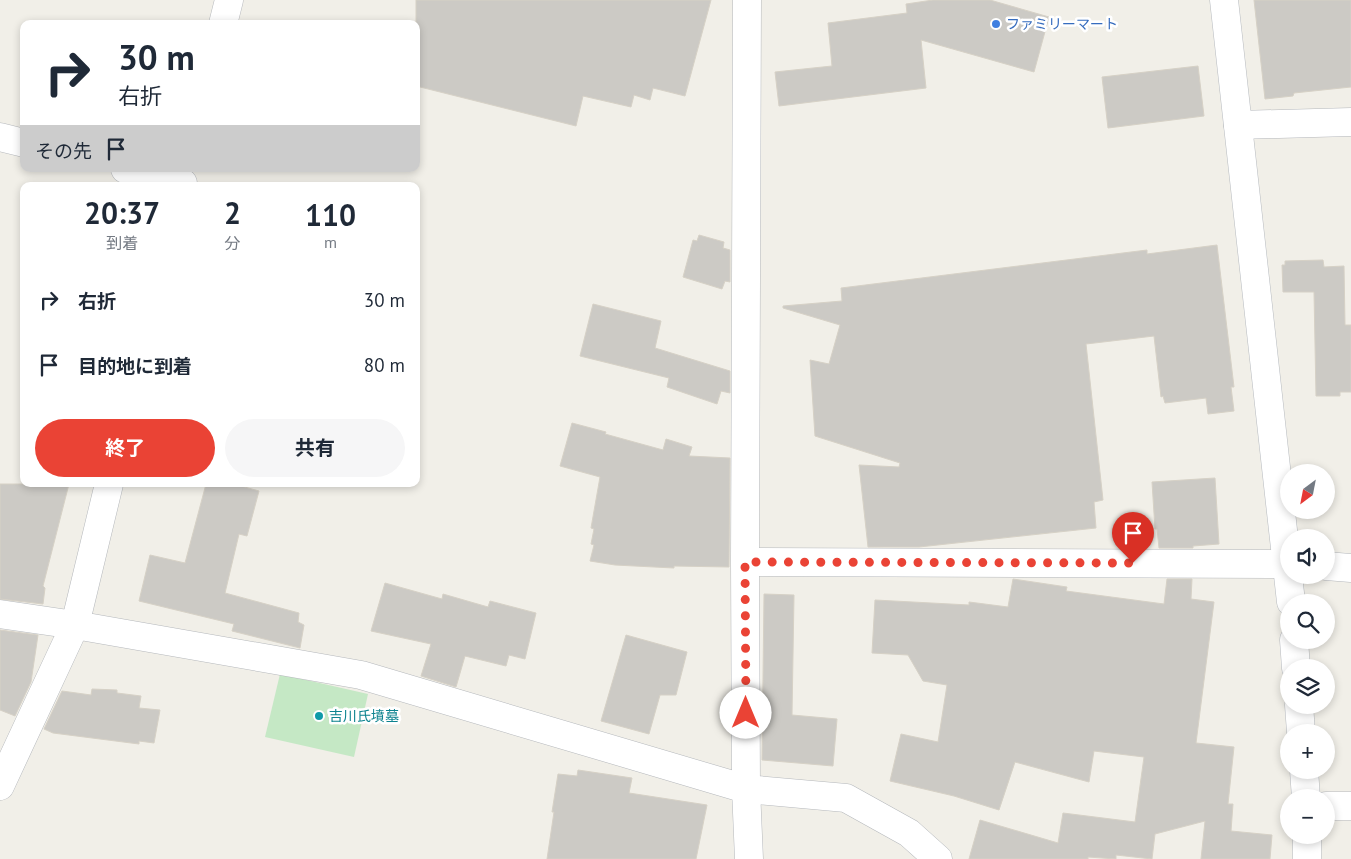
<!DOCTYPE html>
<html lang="ja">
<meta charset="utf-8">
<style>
body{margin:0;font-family:"PT Sans","Noto Sans JP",sans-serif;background:#f6f6f7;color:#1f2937;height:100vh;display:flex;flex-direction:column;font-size:19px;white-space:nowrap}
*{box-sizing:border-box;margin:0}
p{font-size:16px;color:#747a83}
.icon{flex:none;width:28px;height:28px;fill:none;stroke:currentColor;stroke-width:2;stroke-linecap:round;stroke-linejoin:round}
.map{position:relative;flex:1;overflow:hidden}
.sheet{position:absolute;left:20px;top:182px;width:400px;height:305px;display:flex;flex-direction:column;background:#fff;border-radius:10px;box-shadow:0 2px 8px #0003}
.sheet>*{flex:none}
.banner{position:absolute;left:20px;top:20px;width:400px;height:152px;border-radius:10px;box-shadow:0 2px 8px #0003;background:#fff;color:#1f2937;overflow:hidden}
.needle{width:32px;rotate:212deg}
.fabs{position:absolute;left:1280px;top:464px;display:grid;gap:10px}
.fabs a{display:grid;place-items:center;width:55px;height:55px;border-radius:50%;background:#fff;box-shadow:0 2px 8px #0003;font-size:25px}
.pin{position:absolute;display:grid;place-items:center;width:42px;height:42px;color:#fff;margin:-51px -21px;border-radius:50% 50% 50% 0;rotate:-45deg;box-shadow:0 0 5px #0007}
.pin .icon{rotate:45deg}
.me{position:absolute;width:55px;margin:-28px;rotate:0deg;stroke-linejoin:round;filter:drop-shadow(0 0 4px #0008)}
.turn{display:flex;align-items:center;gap:18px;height:105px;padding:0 15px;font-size:22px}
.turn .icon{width:65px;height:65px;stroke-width:2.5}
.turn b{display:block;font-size:35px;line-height:42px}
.then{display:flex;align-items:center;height:48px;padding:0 15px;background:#0003;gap:10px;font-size:19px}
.eta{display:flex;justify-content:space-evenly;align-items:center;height:85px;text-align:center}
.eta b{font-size:30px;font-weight:700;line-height:35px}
.primary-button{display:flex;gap:10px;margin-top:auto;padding:10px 15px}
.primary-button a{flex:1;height:58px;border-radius:30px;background:#ea4335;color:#fff;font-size:20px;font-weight:700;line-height:58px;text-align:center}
.primary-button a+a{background:#f6f6f7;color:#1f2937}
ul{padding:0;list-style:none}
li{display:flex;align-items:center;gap:15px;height:65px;padding:0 15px}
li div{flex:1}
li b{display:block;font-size:19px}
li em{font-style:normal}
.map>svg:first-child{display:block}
.green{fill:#c5e8c5}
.building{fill:#cccac5;stroke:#d6d1c6}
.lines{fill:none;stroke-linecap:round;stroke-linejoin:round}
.street-casing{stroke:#b5b8bc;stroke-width:29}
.secondary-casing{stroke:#b6babf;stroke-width:29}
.street{stroke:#fff;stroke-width:28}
.secondary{stroke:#fff;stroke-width:28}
.route{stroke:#ea4335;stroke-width:9;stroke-dasharray:0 16.2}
.shop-dot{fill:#3f7fe0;stroke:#fff;stroke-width:2}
.culture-dot{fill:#0f9aa8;stroke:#fff;stroke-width:2}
.labels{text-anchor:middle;stroke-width:5;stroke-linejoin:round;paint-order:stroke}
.shop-label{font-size:14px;fill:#366cbe;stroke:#fff;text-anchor:start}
.culture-label{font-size:14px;fill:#0d838f;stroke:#fff;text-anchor:start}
</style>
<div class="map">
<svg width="1351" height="859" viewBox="0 0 1351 859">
<rect width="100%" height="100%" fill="#f1efe8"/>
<path class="green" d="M 280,674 L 368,694 L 354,757 L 265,737 Z"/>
<path class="building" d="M 416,0 L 711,0 L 685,96 L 653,88 L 650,100 L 634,95 L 631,107 L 583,96 L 576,126 L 416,86 Z
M 933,0 L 990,0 L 1049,17 L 1034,72 L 921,40 L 926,88 L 779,106 L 775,72 L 832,66 L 828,23 L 907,13 L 906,4 Z
M 1254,0 L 1351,0 L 1351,87 L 1294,93 L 1293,96 L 1265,99 Z
M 1198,66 L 1204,116 L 1108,128 L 1102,77 Z
M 699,235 L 724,242 L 723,248 L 730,250 L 730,282 L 725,281 L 722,289 L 683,277 L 693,240 L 697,241 Z
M 1217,245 L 1234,387 L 1231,387 L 1234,411 L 1208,414 L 1206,398 L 1165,403 L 1163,396 L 1161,397 L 1154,336 L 1086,344 L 1103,500 L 1094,502 L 1096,528 L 919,547 L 868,547 L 859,465 L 899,467 L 900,463 L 815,436 L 810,360 L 829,364 L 840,325 L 783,308 L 783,306 L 842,301 L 841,288 L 1147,250 L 1147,254 Z
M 1323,260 L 1324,267 L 1344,266 L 1345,325 L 1351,325 L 1351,392 L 1340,392 L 1340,396 L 1316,396 L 1314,292 L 1283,292 L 1282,265 L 1285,265 L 1285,261 Z
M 593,304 L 661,321 L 655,348 L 730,371 L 730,393 L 721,391 L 717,404 L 667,387 L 669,378 L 580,356 Z
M 572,423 L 606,432 L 605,434 L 663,450 L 666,439 L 692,447 L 689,456 L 730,458 L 729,567 L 674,566 L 674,568 L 615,565 L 590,561 L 594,545 L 591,544 L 594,529 L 591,528 L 600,477 L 560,466 Z
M 1215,478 L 1219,544 L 1193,546 L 1193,548 L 1159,548 L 1157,529 L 1155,529 L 1152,482 Z
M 0,484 L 69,484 L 43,586 L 45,588 L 43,604 L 0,599 Z
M 206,484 L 234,484 L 259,491 L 247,536 L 239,534 L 225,593 L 299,613 L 298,622 L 304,625 L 300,648 L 232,631 L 234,624 L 139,601 L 150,555 L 185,563 Z
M 1013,579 L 1067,587 L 1066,591 L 1164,604 L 1167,579 L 1192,579 L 1191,599 L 1214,602 L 1196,743 L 1234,747 L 1228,804 L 1233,804 L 1231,831 L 1272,835 L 1270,859 L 1201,859 L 1205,821 L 1155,834 L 1152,859 L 1116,855 L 1116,859 L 1088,857 L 1088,859 L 969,859 L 980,820 L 1058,843 L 1063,813 L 1135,822 L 1144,757 L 1094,751 L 1089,782 L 1015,762 L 999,810 L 954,796 L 890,781 L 901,734 L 938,742 L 947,685 L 923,681 L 908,655 L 872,653 L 875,600 L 969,605 L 969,602 L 1008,607 Z
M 385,583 L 442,599 L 443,594 L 488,607 L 490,601 L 536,613 L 525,659 L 509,655 L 506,666 L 465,656 L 456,687 L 421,676 L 431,644 L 371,631 Z
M 764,594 L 794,595 L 792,715 L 837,719 L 833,766 L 762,760 Z
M 0,630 L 38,635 L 31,682 L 15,716 L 0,710 Z
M 626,635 L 687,652 L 676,695 L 660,695 L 649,734 L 601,721 Z
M 92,689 L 117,690 L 117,693 L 141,696 L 139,708 L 160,710 L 154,743 L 139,741 L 139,744 L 53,733 L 44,729 L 62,691 L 91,695 Z
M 578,770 L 632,778 L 629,793 L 707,805 L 696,859 L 547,859 L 554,812 L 552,812 L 558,774 L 577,776 Z"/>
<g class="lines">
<g class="street-casing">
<path id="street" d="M 747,0 L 745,562 L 746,789 L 749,859
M 223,24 L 229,0
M 1238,125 L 1351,122
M 0,137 L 24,143
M 125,169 L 183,183
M 745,562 L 1289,564
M 1326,566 L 1351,568
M 0,614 L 75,625 L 361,675 L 746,789 L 846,798 L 909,833 L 938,859
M 0,786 L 75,625 L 109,484
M 1326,806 L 1351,806"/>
</g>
<g class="secondary-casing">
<path id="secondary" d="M 1224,0 L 1291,602
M 1294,640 L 1296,668
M 1299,705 L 1301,732
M 1304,770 L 1306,798
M 1307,835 L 1307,859"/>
</g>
<use href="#street" class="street"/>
<use href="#secondary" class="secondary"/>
</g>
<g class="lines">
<path class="route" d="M 746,713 L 745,562 L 1133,563"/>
</g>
<circle class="shop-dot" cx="996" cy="24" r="5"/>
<circle class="culture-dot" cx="319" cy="716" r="5"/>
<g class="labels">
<g class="shop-label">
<text x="1006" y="29">ファミリーマート</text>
</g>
<g class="culture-label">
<text x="329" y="721">吉川氏墳墓</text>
</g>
</g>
</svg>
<div class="fabs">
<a><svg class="needle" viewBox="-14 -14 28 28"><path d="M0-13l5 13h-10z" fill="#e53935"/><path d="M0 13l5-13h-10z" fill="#747a83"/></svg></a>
<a><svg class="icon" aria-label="sound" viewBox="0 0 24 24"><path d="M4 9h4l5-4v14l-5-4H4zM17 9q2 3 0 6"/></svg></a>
<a><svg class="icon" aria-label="search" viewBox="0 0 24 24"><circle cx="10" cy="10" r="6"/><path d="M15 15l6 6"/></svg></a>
<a><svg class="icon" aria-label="layers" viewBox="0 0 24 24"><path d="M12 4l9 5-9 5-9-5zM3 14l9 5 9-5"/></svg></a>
<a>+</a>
<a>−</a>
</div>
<div class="pin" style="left:1133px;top:563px;background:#d93025"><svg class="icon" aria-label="arrive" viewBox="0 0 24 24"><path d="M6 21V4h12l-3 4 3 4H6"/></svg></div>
<svg class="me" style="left:746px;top:713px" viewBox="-20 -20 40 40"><circle r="19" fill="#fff"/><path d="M0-13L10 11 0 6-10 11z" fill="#ea4335"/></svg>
<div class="banner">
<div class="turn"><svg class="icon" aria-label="right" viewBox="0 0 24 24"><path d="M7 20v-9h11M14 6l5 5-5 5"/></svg><div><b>30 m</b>右折</div></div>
<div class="then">その先<svg class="icon" aria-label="arrive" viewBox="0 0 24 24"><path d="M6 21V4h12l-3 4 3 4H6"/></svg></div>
</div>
<section class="sheet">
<div class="eta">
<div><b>20:37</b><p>到着</p></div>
<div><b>2</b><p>分</p></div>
<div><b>110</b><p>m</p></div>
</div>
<ul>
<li><svg class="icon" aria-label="right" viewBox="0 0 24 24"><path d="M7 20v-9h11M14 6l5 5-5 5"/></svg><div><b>右折</b></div><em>30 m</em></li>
<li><svg class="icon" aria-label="arrive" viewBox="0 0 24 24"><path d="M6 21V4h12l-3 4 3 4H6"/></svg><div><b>目的地に到着</b></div><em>80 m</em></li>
</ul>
<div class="primary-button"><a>終了</a><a>共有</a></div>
</section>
</div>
